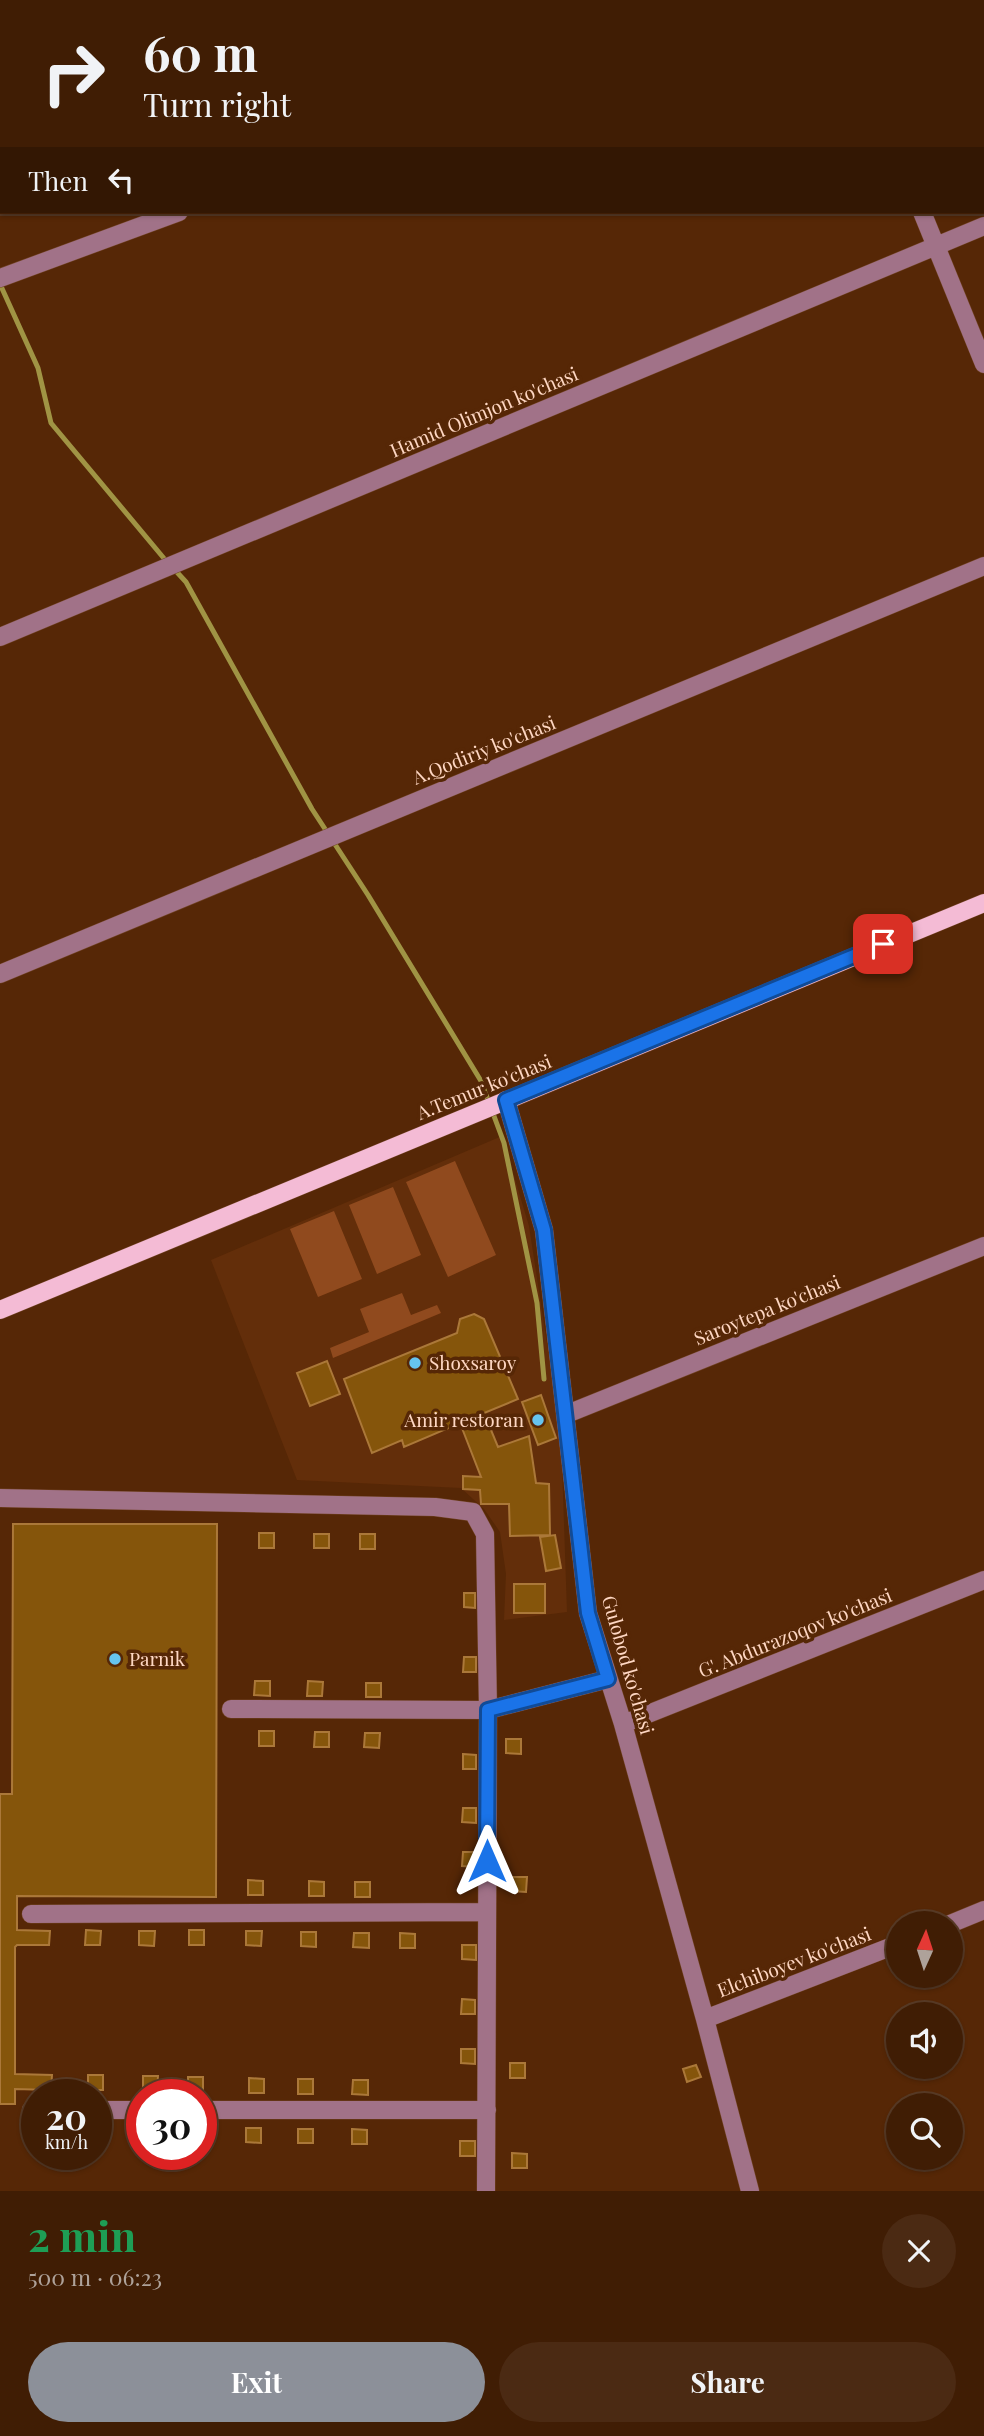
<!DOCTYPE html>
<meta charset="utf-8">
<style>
body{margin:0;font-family:"Playfair Display",serif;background:#4b2a13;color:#f1f3f6;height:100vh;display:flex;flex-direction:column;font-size:26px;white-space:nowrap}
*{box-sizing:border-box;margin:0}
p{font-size:23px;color:#aea29a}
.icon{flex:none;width:38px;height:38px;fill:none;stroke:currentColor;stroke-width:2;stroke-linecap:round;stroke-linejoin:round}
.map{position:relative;height:2191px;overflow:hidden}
.details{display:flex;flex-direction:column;background:#401d04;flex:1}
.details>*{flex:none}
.hud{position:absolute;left:0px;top:0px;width:985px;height:214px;box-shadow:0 2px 5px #0004,0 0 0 2px #593b26;background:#401d04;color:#f1f3f6;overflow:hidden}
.needle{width:46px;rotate:3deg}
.buttons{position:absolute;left:886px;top:1911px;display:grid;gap:14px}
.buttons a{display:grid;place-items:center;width:77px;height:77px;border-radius:50%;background:#401d04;box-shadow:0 2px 5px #0004,0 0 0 2px #593b26;font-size:35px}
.speed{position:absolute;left:21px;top:2079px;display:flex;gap:14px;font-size:35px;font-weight:700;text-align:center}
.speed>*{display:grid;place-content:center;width:91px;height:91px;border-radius:50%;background:#401d04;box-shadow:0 2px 5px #0004,0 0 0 2px #593b26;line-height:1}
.speed small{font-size:18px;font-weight:400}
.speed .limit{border:10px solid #d22;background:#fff;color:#111}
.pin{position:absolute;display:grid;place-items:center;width:60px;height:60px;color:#fff;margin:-30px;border-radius:14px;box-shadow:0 4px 10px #0006}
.me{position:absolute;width:77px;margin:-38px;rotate:0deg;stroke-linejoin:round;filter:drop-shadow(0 0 5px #0008)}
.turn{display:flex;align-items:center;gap:24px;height:147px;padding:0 28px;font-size:32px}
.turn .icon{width:91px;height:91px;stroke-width:2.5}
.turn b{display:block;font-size:49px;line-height:60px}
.then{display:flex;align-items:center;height:66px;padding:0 28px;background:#0003;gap:14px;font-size:26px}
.round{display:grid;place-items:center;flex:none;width:74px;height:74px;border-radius:37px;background:#4b2a13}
.overview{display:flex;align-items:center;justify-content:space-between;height:119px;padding:0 28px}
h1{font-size:42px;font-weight:700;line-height:52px;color:#1e9e55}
.action{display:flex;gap:14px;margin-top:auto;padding:14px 28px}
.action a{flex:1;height:80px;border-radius:42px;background:#8c9099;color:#fff;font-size:28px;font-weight:700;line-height:80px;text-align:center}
.action a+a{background:#4b2a13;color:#f1f3f6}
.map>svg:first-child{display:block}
.built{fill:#632e0a}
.green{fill:#904a1e}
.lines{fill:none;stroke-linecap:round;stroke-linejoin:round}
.stream{stroke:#a09444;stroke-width:5}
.building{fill:#85550b;stroke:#ab7839;stroke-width:2}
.minor-casing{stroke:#714324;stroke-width:19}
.major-casing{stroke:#714324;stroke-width:19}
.minor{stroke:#a17288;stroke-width:18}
.major{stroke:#f4bbd5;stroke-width:18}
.route-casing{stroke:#114b97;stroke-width:18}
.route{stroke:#1a73e8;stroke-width:12}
.poi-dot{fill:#66c4ef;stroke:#562706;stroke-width:2.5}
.labels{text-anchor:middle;stroke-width:7;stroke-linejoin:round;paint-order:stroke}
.street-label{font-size:19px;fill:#fed7c3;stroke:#562706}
.poi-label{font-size:19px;fill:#fed7c3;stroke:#562706;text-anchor:start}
</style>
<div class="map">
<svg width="984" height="2191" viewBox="0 0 984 2191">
<rect width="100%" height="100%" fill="#562706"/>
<path class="built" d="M 502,1136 L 529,1226 L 561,1435 L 567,1612 L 504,1620 L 506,1574 L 500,1532 L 484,1509 L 461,1488 L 297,1480 L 211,1260 Z"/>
<path class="green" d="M 455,1161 L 496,1255 L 448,1277 L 406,1182 Z
M 393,1187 L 421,1255 L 377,1274 L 349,1205 Z
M 334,1211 L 362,1279 L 318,1297 L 290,1229 Z
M 402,1293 L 411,1315 L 437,1305 L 441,1313 L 333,1358 L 330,1348 L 369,1332 L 360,1309 Z"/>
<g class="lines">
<path class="stream" d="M 0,284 L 38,368 L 51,423 L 167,562
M 174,569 L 186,582 L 312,809 L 368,895 L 481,1081 L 504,1143 L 537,1303 L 544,1379"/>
</g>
<path class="building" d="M 474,1314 L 484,1319 L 518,1399 L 484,1413 L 498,1447 L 529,1436 L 536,1483 L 549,1484 L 550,1535 L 510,1536 L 509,1504 L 481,1504 L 480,1490 L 463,1489 L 463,1476 L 481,1477 L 460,1423 L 404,1447 L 402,1440 L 372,1453 L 344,1379 L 457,1333 L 460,1319 Z
M 327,1361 L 340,1394 L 310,1406 L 297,1373 Z
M 541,1395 L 556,1438 L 538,1445 L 522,1402 Z
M 13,1524 L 217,1524 L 216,1897 L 17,1896 L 17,1930 L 50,1931 L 49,1945 L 17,1945 L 15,1947 L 15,2074 L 52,2075 L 51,2090 L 15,2089 L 15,2104 L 0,2104 L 0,1794 L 12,1794 Z
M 259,1533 L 274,1533 L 274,1548 L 259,1548 Z
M 314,1534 L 329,1534 L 329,1548 L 314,1548 Z
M 360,1534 L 375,1534 L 375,1549 L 360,1549 Z
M 555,1535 L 561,1568 L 546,1571 L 540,1537 Z
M 514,1584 L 545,1584 L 545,1613 L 514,1613 Z
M 464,1593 L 475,1593 L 475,1608 L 464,1607 Z
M 464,1657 L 476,1657 L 476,1672 L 463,1672 Z
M 255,1681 L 270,1681 L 270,1696 L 254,1695 Z
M 308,1681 L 323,1682 L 322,1696 L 307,1696 Z
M 366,1683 L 381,1683 L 381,1697 L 366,1697 Z
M 259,1731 L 274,1731 L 274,1746 L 259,1746 Z
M 315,1732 L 329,1732 L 329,1747 L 314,1747 Z
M 365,1733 L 380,1733 L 379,1748 L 364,1747 Z
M 506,1739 L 521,1739 L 521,1754 L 506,1753 Z
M 463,1754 L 476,1755 L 476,1769 L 463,1769 Z
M 463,1808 L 476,1808 L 476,1823 L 462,1822 Z
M 463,1852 L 476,1852 L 476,1867 L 462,1866 Z
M 512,1877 L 527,1877 L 526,1892 L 511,1891 Z
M 248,1880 L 263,1881 L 263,1895 L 248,1895 Z
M 309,1881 L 324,1882 L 324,1896 L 309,1896 Z
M 355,1882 L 370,1882 L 370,1897 L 355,1897 Z
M 86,1930 L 101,1931 L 100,1945 L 85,1945 Z
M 189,1930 L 204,1930 L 204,1945 L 189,1945 Z
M 139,1931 L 155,1931 L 154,1946 L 139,1945 Z
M 246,1931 L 262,1931 L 261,1946 L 246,1945 Z
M 301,1932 L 316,1932 L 316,1947 L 301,1946 Z
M 354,1933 L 369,1933 L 369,1948 L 353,1947 Z
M 400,1933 L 415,1934 L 415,1948 L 400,1948 Z
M 462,1945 L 476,1945 L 476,1960 L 462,1959 Z
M 462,1999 L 475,2000 L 475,2014 L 461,2014 Z
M 461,2049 L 475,2049 L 475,2064 L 461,2063 Z
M 510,2063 L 525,2063 L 525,2078 L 510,2078 Z
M 696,2065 L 701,2077 L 687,2082 L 683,2069 Z
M 88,2075 L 103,2075 L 103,2090 L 88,2090 Z
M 143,2076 L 158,2076 L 157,2091 L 143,2091 Z
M 188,2077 L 203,2077 L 203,2092 L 188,2092 Z
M 249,2078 L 264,2079 L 264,2093 L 249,2093 Z
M 298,2079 L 313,2079 L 313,2094 L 298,2094 Z
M 353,2080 L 368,2080 L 368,2095 L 352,2094 Z
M 246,2128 L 261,2128 L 261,2143 L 246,2142 Z
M 298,2129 L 313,2129 L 313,2143 L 298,2143 Z
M 352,2129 L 367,2130 L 367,2144 L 352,2144 Z
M 460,2141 L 475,2141 L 475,2156 L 460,2156 Z
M 512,2153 L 527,2154 L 527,2168 L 512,2168 Z"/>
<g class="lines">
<g class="minor-casing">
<path id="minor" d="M 832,0 L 832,2
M 729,2 L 734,0
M 922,212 L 984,364
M 0,278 L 179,212
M 0,637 L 984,226
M 0,974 L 984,566
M 506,1100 L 544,1230 L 588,1613 L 623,1724 L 705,2019 L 750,2191
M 567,1414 L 984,1246
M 0,1498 L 435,1507 L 473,1512 L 485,1534 L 488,1710 L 486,2191
M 231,1709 L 488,1710 L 608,1679
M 623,1724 L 984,1580
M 31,1914 L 487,1912
M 950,1924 L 984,1910
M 705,2019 L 898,1944
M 31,2110 L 37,2110
M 96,2110 L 142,2110
M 201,2110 L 487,2110"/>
</g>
<g class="major-casing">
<path id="major" d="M 0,1310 L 984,903"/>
</g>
<use href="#minor" class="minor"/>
<use href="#major" class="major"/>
</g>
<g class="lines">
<g class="route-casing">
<path id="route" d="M 487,1861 L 488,1710 L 608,1679 L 588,1613 L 544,1230 L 506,1100 L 883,944"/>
</g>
<use href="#route" class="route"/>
</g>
<g class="poi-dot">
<circle cx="415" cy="1363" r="7"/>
<circle cx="538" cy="1420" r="7"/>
<circle cx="115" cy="1659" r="7"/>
</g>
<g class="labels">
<g class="street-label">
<text transform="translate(484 412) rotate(-23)" y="7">Hamid Olimjon ko'chasi</text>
<text transform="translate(484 750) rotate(-22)" y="7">A.Qodiriy ko'chasi</text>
<text transform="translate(484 1087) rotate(-22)" y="7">A.Temur ko'chasi</text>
<text transform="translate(767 1310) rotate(-22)" y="7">Saroytepa ko'chasi</text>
<text transform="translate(795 1633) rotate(-22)" y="7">G'. Abdurazoqov ko'chasi</text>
<text transform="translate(628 1665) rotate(74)" y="7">Gulobod ko'chasi</text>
<text transform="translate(794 1962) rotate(-21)" y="7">Elchiboyev ko'chasi</text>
</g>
<g class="poi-label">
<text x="429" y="1370">Shoxsaroy</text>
<text x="524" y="1427" text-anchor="end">Amir restoran</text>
<text x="129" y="1666">Parnik</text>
</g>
</g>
</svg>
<div class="buttons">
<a><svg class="needle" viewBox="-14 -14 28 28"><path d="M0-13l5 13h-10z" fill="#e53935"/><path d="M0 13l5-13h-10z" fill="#aea29a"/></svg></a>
<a><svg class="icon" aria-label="sound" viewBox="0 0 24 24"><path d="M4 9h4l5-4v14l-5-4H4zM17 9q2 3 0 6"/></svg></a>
<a><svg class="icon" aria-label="search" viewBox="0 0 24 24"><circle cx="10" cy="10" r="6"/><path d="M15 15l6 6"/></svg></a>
</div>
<div class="speed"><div>20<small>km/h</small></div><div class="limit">30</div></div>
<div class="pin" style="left:883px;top:944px;background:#d93025"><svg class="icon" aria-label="arrive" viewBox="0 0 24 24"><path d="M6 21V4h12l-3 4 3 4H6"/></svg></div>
<svg class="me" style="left:487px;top:1861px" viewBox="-20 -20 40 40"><path d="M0-17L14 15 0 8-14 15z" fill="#1a73e8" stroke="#fff" stroke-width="4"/></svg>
<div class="hud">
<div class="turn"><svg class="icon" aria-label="right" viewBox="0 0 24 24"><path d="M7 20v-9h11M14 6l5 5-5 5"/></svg><div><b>60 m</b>Turn right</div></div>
<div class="then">Then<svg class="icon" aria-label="left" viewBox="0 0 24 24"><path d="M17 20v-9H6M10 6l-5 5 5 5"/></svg></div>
</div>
</div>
<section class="details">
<div class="overview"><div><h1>2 min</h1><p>500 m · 06:23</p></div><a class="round"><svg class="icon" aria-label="close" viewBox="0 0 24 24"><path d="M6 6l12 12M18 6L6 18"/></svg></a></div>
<div class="action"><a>Exit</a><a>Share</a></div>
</section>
